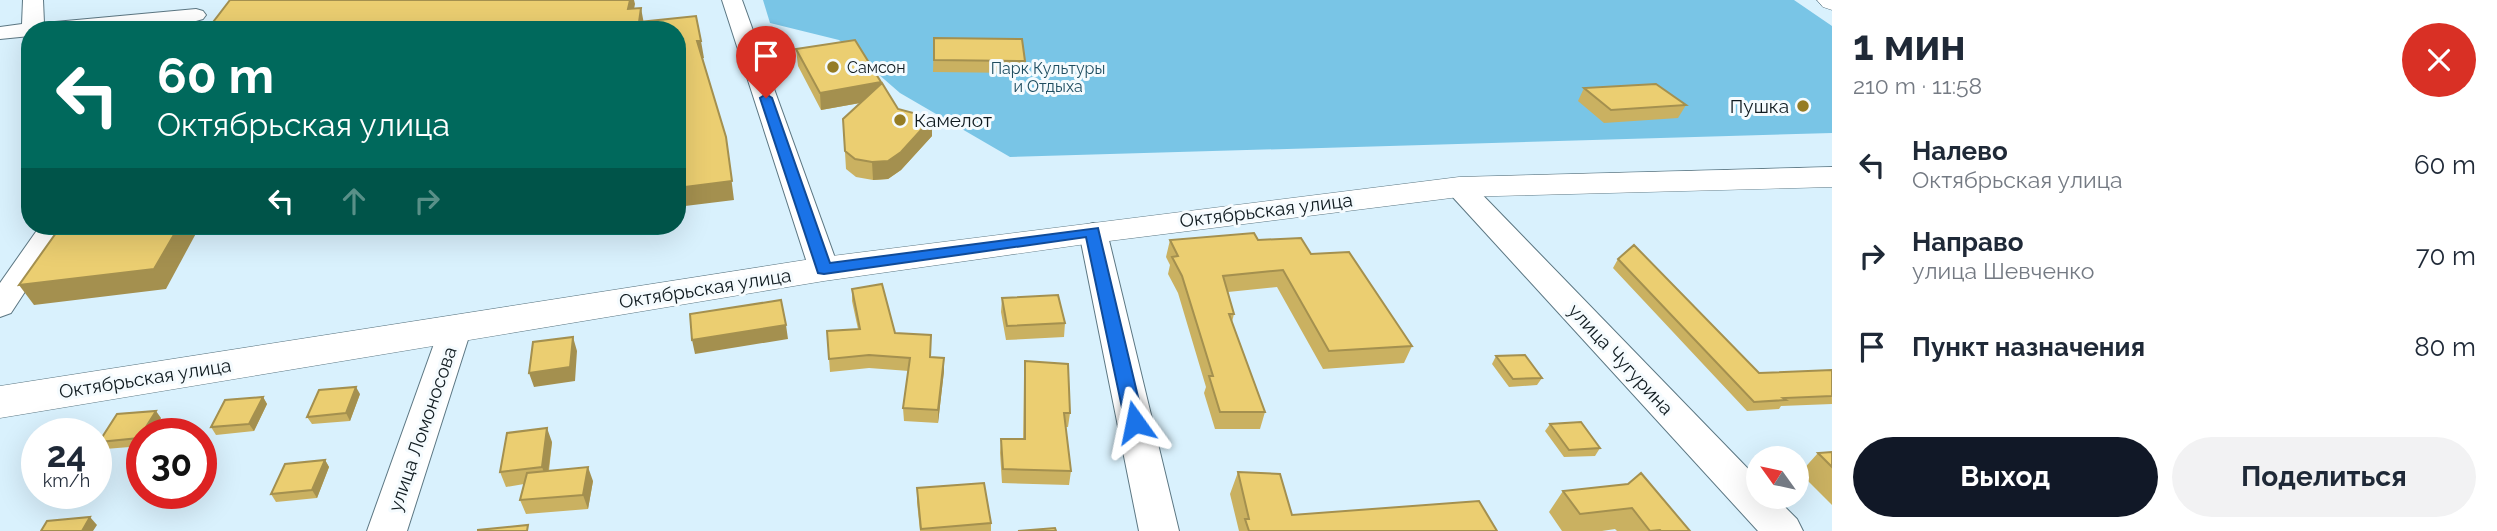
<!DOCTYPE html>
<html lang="ru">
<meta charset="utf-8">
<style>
body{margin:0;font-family:Raleway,sans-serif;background:#f2f2f3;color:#1f2937;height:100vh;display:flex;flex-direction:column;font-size:26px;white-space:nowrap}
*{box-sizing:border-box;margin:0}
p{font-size:23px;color:#747a83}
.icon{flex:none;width:38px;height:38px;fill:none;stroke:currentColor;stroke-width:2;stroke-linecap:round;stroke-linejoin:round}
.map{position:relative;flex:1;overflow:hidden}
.side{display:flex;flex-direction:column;background:#fff;width:665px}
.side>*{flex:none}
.hud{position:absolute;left:21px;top:21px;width:665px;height:214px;border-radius:28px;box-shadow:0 7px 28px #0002;background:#00695c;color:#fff;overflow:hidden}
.needle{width:46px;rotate:303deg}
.fabs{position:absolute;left:1746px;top:446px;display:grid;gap:14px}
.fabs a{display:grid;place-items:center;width:63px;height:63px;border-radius:50%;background:#fff;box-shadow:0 7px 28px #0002;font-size:35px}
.speed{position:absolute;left:21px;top:418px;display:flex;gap:14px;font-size:35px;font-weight:700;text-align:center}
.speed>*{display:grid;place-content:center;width:91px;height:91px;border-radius:50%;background:#fff;box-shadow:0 7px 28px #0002;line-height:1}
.speed small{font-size:18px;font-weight:400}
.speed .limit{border:10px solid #d22;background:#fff;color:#111}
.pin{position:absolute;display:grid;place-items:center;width:60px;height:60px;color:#fff;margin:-72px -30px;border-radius:50% 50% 50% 0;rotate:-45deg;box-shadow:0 0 7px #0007}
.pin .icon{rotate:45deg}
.me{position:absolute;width:77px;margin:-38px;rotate:348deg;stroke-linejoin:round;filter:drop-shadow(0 0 5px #0008)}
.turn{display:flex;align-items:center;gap:24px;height:147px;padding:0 21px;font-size:32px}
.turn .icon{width:91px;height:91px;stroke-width:2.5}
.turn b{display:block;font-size:49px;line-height:60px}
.lanes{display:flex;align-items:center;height:66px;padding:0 21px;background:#0003;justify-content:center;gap:35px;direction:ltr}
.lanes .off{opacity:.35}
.round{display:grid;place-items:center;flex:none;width:74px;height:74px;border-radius:37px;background:#f2f2f3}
.overview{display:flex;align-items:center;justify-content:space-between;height:119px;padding:0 21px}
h1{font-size:42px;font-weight:700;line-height:52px}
.cta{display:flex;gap:14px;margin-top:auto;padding:14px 21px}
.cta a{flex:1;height:80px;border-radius:42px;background:#111827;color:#fff;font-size:28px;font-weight:700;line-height:80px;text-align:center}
.cta a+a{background:#f2f2f3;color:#1f2937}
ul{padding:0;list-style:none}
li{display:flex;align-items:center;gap:21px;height:91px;padding:0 21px}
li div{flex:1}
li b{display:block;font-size:26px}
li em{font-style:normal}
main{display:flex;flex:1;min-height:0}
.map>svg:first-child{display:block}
.green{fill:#79c5e6}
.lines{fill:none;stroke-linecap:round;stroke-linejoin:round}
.minor-casing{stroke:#5c7783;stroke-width:2}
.major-casing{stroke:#5c7783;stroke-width:1}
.minor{fill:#fff;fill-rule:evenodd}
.major{fill:#fff;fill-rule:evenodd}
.wall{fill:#cab161}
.shaded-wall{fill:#a4904f}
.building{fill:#ebce71;stroke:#a4904f;stroke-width:2}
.route{fill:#1a73e8;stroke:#114b97;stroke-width:2}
.poi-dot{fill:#957c24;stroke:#f5fbfe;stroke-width:2.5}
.labels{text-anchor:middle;stroke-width:6;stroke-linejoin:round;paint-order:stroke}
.far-poi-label{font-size:16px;fill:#101b20;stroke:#f5fbfe;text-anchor:start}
.far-park-label{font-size:16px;fill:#1e4d60;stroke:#f5fbfe}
.poi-label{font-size:19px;fill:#101b20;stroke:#f5fbfe;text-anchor:end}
.street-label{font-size:19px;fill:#101b20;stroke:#f5fbfe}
</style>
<main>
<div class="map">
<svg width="1832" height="531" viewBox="0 0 1832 531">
<rect width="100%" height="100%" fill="#d9f1fd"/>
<path class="green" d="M 763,0 L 1794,0 L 1832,26 L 1832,133 L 1010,157 L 900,93 L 839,40 L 770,23 Z"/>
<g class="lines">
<g class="minor-casing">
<path id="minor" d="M 23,0 L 43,0 L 44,23 L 196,9 L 203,11 L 206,15 L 203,19 L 196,21 L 104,30 L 30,30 L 30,36 L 0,39 L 0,27 L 22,24 Z
M 722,0 L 742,0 L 839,269 L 835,276 L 824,279 L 813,276 L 809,269 Z
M 1459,179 L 1469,181 L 1759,480 L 1759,497 L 1775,497 L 1797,519 L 1803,531 L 1758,531 L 1449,193 L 1446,187 L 1449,181 Z
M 1093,223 L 1103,226 L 1107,232 L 1179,531 L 1139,531 L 1079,232 L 1083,226 Z
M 40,226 L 68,226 L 11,313 L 0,317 L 0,283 Z
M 456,316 L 467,319 L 472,327 L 407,531 L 367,531 L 440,327 L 445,319 Z"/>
</g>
<g class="major-casing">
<path id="major" d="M 1817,0 L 1832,0 L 1832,10 L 1823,7 Z
M 1832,167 L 1832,187 L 1459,197 L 1093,243 L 824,281 L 0,418 L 0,386 L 824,257 L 1459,177 Z"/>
</g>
<use href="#minor" class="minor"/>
<use href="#major" class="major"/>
</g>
<path class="wall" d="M 934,38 L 1025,61 L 1024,73 L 933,72 Z
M 796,49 L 898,109 L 932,136 L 901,170 L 888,179 L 873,180 L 856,177 L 846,169 L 843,119 L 860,103 L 821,110 L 798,66 Z
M 1584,88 L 1686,105 L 1678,118 L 1604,123 L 1578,101 Z
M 1170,240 L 1258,240 L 1311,254 L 1412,346 L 1404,363 L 1323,369 L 1277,287 L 1228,292 L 1234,314 L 1232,322 L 1265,412 L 1260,429 L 1215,429 L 1204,393 L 1206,387 L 1178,293 L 1168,274 L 1170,265 L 1166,257 Z
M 1618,259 L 1759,373 L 1832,370 L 1832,404 L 1781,406 L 1779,409 L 1747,411 L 1613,268 Z
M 852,289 L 895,333 L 930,357 L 944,371 L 938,423 L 904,421 L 903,408 L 909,371 L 869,368 L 830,372 L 827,331 L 858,329 L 852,301 Z
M 1002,298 L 1065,323 L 1064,337 L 1006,340 L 1001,312 Z
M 1496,356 L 1542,378 L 1537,385 L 1509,387 L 1492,364 Z
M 1025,361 L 1070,413 L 1068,427 L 1066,427 L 1071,471 L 1069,485 L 1002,483 L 1000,453 L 1001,439 L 1023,439 L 1024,376 Z
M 360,394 L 350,421 L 312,424 L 307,417 Z
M 263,397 L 267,404 L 254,431 L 216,435 L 211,427 Z
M 161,418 L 152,434 L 142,434 L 142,446 L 105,449 L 99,442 Z
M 1550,424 L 1600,448 L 1595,456 L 1564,457 L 1545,431 Z
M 552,442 L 549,471 L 593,481 L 588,509 L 526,514 L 520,500 L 524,484 L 506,487 L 500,472 Z
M 1832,452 L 1832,505 L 1800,473 L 1818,453 Z
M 325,460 L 329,467 L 317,498 L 276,502 L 271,494 Z
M 1238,472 L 1292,515 L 1497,531 L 1239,531 L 1230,494 Z
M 1628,484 L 1690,531 L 1617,531 L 1615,529 L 1602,531 L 1562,531 L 1549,512 L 1563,491 Z
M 917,488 L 991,523 L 991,531 L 920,531 L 917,502 Z"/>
<path class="shaded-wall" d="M 630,0 L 634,0 L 635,4 L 631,25 L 628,9 Z
M 641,8 L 644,24 L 639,22 Z
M 697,41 L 701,41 L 704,58 L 700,58 Z
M 881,82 L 882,99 L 821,110 L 820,93 Z
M 932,118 L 932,136 L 901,170 L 888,179 L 873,180 L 872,162 Z
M 726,137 L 734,200 L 677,207 L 677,188 Z
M 179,226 L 200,226 L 166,289 L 34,305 L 19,285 Z
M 786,325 L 788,339 L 695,354 L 692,340 Z
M 573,337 L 577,351 L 575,381 L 534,387 L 529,373 Z
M 944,358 L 944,371 L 938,423 L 938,410 Z
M 356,387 L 360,394 L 350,421 L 346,413 Z
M 263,397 L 267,404 L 254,431 L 249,424 Z
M 156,411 L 161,418 L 152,434 L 142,434 Z
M 547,428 L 552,442 L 547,481 L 542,467 Z
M 325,460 L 329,467 L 317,498 L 312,490 Z
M 588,467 L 593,481 L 588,509 L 583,495 Z
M 90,517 L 97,525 L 93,531 L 82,531 Z"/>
<path class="building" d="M 230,0 L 630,0 L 628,9 L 641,8 L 639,22 L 696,16 L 701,41 L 697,41 L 726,137 L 732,181 L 677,188 L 677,30 L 207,30 Z
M 934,38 L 1022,39 L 1025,61 L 934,60 Z
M 855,40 L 881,82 L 820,93 L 796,49 Z
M 882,83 L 898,109 L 932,118 L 901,152 L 888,161 L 872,162 L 855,159 L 845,151 L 843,119 Z
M 1656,84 L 1686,105 L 1611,110 L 1584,88 Z
M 61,226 L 179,226 L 154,269 L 19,285 Z
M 1254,233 L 1258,240 L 1301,238 L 1311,254 L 1349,252 L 1412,346 L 1329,351 L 1283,270 L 1223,276 L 1234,314 L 1229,314 L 1265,412 L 1220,412 L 1209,376 L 1213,376 L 1182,276 L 1172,257 L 1178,256 L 1170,240 Z
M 1634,245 L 1759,373 L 1832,370 L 1832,396 L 1783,398 L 1786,400 L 1754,402 L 1618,259 Z
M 882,284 L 895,333 L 931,335 L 930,357 L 944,358 L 938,410 L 903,408 L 910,358 L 869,355 L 829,359 L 827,331 L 860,329 L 852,289 Z
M 1058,295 L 1065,323 L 1007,326 L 1002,298 Z
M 781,300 L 786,325 L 692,340 L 690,314 Z
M 573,337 L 570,367 L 529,373 L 533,342 Z
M 1525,355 L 1542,378 L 1513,379 L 1496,356 Z
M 1025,361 L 1068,364 L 1070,413 L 1064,413 L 1071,471 L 1003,469 L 1001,439 L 1025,439 Z
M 356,387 L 346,413 L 307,417 L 319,390 Z
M 263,397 L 249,424 L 211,427 L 225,400 Z
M 156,411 L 139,438 L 99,442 L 117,414 Z
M 1581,422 L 1600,448 L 1569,450 L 1550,424 Z
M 547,428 L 542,467 L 500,472 L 507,433 Z
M 1832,452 L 1832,467 L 1818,453 Z
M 325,460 L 312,490 L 271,494 L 285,464 Z
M 588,467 L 583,495 L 520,500 L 527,473 Z
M 1238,472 L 1280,474 L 1292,515 L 1479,501 L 1497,531 L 1249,531 L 1245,519 L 1249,519 Z
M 1641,473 L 1690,531 L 1661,531 L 1660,530 L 1650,531 L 1632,508 L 1580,514 L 1563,491 L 1628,484 Z
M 984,483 L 991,523 L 921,529 L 917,488 Z
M 90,517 L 82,531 L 41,531 L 47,521 Z
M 528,525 L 527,531 L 478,531 L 478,530 Z
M 1055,528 L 1056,531 L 1018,531 Z"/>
<path class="route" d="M 766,94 L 772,98 L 830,263 L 1098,228 L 1144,422 L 1141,427 L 1135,429 L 1128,427 L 1125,422 L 1086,237 L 824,274 L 818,273 L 760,98 Z"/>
<g class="poi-dot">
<circle cx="833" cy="67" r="7"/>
<circle cx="1803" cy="106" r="7"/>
<circle cx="900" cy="120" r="7"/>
</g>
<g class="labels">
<g class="far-poi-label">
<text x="847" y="73">Самсон</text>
</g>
<g class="far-park-label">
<text x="1048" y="74">Парк Культуры<tspan x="1048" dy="18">и Отдыха</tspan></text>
</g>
<g class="poi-label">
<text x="1789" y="113">Пушка</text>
<text x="914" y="127" text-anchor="start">Камелот</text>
</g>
<g class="street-label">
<text transform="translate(1266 210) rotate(-7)" y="7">Октябрьская улица</text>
<text transform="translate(705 288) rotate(-9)" y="7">Октябрьская улица</text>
<text transform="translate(1621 359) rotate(47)" y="7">улица Чугурина</text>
<text transform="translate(145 378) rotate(-9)" y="7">Октябрьская улица</text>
<text transform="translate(422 429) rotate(-71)" y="7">улица Ломоносова</text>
</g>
</g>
</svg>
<div class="fabs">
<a><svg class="needle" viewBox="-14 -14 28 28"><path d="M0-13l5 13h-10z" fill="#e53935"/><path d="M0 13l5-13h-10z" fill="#747a83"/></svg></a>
</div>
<div class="speed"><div>24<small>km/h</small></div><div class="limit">30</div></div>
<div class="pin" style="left:766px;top:98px;background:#d93025"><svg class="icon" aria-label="arrive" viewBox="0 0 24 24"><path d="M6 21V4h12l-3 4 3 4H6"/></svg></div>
<svg class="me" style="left:1135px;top:422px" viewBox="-20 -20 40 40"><path d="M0-17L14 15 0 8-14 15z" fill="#1a73e8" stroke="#fff" stroke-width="4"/></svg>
<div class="hud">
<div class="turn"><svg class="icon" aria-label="left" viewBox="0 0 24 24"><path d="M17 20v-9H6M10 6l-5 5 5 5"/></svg><div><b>60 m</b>Октябрьская улица</div></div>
<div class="lanes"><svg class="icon" aria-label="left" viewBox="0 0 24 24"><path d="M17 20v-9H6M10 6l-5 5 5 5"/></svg><svg class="icon off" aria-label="ahead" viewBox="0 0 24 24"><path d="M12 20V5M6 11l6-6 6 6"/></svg><svg class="icon off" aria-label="right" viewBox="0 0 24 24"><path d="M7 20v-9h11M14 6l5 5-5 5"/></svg></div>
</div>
</div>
<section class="side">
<div class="overview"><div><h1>1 мин</h1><p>210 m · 11:58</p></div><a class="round" style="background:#d93025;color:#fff"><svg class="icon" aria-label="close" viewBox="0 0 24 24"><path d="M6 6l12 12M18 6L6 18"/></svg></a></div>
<ul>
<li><svg class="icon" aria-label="left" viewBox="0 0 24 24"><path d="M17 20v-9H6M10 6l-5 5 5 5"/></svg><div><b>Налево</b><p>Октябрьская улица</p></div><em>60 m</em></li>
<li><svg class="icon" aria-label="right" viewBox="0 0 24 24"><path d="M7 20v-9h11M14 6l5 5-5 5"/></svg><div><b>Направо</b><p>улица Шевченко</p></div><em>70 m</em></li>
<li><svg class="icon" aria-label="arrive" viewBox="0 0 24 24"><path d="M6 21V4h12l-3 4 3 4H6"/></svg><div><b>Пункт назначения</b></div><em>80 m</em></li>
</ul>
<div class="cta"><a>Выход</a><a>Поделиться</a></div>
</section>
</main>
